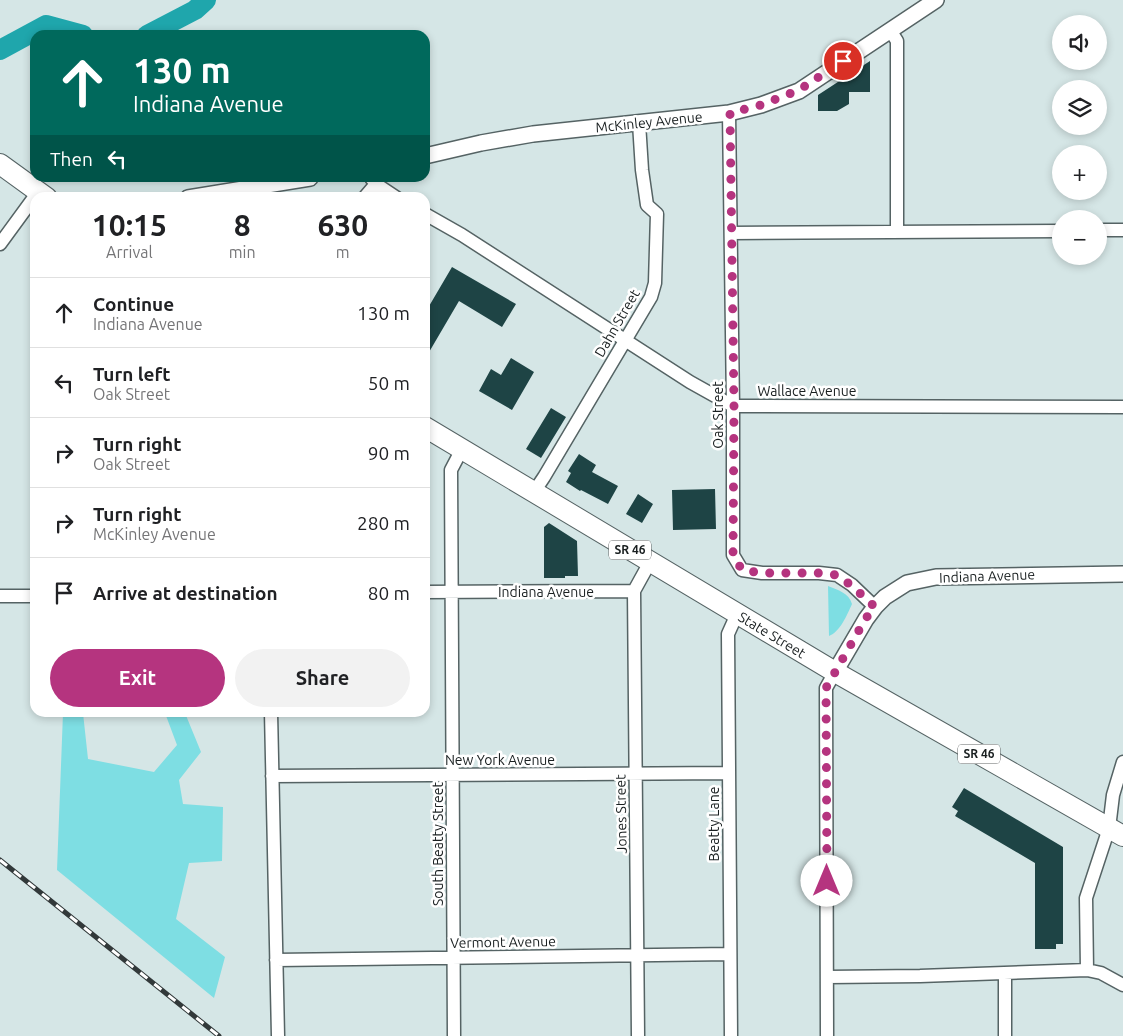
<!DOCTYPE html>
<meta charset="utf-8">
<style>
body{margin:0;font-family:Ubuntu,sans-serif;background:#f2f2f2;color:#202124;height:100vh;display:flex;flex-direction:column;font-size:19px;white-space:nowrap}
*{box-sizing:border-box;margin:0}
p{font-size:16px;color:#757577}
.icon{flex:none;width:28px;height:28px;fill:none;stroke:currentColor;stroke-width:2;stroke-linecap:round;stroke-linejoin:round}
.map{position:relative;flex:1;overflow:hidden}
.sheet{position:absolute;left:30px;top:192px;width:400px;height:525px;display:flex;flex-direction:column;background:#fff;border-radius:15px;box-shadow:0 2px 8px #0003}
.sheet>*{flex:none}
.hud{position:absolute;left:30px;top:30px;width:400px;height:152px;border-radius:15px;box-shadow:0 2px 8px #0003;background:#00695c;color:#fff;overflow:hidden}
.buttons{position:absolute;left:1052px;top:15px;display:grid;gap:10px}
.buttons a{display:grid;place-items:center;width:55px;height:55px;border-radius:50%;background:#fff;box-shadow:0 2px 8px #0003;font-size:25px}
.pin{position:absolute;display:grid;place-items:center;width:42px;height:42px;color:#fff;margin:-21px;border:2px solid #fff;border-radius:50%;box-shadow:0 1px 5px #0007}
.me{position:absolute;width:55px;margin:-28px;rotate:0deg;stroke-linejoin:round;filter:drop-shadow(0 0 4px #0008)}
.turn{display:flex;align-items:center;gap:18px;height:105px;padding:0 20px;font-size:22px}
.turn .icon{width:65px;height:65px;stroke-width:2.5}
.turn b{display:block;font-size:35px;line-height:42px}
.then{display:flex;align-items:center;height:48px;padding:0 20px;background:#0003;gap:10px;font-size:19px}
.eta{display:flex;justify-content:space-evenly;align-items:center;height:85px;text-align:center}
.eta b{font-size:30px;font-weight:600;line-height:35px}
.primary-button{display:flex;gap:10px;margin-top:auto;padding:10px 20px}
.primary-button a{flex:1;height:58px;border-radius:30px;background:#b5347f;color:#fff;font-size:20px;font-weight:600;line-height:58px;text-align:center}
.primary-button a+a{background:#f2f2f2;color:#202124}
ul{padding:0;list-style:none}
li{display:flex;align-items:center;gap:15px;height:70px;padding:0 20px;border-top:1px solid #e0e0e0}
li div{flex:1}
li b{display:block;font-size:19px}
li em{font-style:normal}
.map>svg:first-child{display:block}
.green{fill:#7edee3}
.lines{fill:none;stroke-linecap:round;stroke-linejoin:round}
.river{stroke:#1fa6ac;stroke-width:20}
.building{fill:#1e4445}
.minor-casing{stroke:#556364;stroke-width:15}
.tertiary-casing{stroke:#556364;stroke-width:18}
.trunk-casing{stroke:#556364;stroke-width:22}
.minor{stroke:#fff;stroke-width:12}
.tertiary{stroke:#fff;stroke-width:15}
.trunk{stroke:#fff;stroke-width:20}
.rail-casing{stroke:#32393a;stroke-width:5}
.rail{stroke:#fff;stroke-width:3;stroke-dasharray:9;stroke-linecap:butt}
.route{stroke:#b5347f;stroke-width:9;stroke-dasharray:0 16.2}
.labels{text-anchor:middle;stroke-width:5;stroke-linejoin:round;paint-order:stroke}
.shield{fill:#fff;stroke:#5e6263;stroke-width:1}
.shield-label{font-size:12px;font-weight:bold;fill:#191f20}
.street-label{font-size:14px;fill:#191f20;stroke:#fff}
</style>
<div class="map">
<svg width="1123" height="1036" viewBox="0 0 1123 1036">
<rect width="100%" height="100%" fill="#d5e6e6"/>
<path class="green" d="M 828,586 C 838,590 849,593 852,604 C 847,615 840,632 829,636 Z
M 63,713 L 83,713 L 88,759 L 154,772 L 177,745 L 165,713 L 185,713 L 201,752 L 179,780 L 183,804 L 223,807 L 222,861 L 189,863 L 176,919 L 225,957 L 214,998 L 57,870 Z"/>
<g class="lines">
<path class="river" d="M 147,35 L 195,10 L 206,0
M 0,50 L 46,25 L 83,35"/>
</g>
<path class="building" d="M 870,61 L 870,92 L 849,92 L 849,104 L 837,111 L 818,111 L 818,95 Z
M 452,267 L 516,304 L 502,327 L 459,301 L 425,359 L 425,313 Z
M 511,358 L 534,372 L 512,410 L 479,391 L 491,369 L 501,375 Z
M 551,408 L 566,417 L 541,458 L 526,449 Z
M 579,454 L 596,465 L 592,472 L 618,486 L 608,504 L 581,490 L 580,491 L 566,482 L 571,473 L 568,471 Z
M 715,489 L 716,529 L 673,530 L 672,490 Z
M 638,494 L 653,504 L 642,523 L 626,514 Z
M 549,523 L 577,541 L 578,576 L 565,576 L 565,578 L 544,578 L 544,527 Z
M 964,788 L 1063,847 L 1063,944 L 1056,944 L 1056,949 L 1035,949 L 1035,863 L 955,816 L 958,811 L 952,807 Z"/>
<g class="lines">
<g class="minor-casing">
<path id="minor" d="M 890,30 L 897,41 L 897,231
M 729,113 L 733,406 L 733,555 L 742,570 L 762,573 L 819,573 L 837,575 L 852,585 L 875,607
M 371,178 L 376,184 L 397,198
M 364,198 L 376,184 L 379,178
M 425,214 L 462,235 L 690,382 L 733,406 L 1123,407
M 1099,230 L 1123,230
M 731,233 L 1061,231
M 0,244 L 38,192
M 534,492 L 544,477 L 651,297 L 655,283 L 657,214 L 647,205 L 642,170 L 639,123
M 425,592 L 634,591
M 0,596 L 35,596
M 271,712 L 278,1036
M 272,776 L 729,773
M 276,960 L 730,954
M 1087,970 L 1086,898 L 1109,828 L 1113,795 L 1123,762
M 1005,973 L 1005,1036
M 828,977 L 920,976 L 1087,970 L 1101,973 L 1123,985
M 454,1036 L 451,470 L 462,449
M 638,1036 L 634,591 L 650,562
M 731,1036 L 728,634 L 737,614
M 827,1036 L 826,688 L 835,672"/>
</g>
<g class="tertiary-casing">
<path id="tertiary" d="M 425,156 L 481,143 L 533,134 L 729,113 L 761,105 L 799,91 L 936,0
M 188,198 L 310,178
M 835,672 L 866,619 L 875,607 L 885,597 L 907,583 L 936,577 L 1123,574"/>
</g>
<g class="trunk-casing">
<path id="trunk" d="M 0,164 L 47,198
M 425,427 L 835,672 L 1123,836"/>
</g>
<use href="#minor" class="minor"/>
<use href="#tertiary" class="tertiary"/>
<use href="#trunk" class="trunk"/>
<g class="rail-casing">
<path id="rail" d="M 0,860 L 219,1036"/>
</g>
<use href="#rail" class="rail"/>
</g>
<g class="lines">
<path class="route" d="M 827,881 L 826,688 L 866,618 L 875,607 L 852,586 L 837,575 L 819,573 L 762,573 L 742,570 L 733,555 L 734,406 L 730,113 L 761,105 L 799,90 L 843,61"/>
</g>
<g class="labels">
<g class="shield">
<rect x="609" y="540.5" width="42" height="19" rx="4"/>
<rect x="958" y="744.5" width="42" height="19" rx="4"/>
</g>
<g class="shield-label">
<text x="630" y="554">SR 46</text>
<text x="979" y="758">SR 46</text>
</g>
<g class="street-label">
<text transform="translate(649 122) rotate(-6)" y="5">McKinley Avenue</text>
<text transform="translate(617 323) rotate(-60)" y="5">Dahn Street</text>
<text x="807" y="396">Wallace Avenue</text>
<text transform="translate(718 415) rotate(-90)" y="5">Oak Street</text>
<text transform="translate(987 576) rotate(-2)" y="5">Indiana Avenue</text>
<text x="546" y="597">Indiana Avenue</text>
<text transform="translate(772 635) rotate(31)" y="5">State Street</text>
<text x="500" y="765">New York Avenue</text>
<text transform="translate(621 814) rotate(-91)" y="5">Jones Street</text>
<text transform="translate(714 824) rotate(-90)" y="5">Beatty Lane</text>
<text transform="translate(438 844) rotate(-90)" y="5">South Beatty Street</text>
<text transform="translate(503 942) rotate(-1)" y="5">Vermont Avenue</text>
</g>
</g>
</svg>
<div class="buttons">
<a><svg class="icon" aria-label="sound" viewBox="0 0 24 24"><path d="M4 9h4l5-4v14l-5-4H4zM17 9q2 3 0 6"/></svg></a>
<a><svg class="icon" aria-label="layers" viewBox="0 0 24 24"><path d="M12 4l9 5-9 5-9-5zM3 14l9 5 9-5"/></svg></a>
<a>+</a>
<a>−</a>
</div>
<div class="pin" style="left:843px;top:61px;background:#d93025"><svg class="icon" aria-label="arrive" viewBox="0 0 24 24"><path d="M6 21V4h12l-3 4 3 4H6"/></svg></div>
<svg class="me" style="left:827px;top:881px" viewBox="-20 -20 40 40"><circle r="19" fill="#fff"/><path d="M0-13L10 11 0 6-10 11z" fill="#b5347f"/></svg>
<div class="hud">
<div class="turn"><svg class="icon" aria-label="ahead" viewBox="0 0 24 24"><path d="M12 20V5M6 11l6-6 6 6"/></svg><div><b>130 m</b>Indiana Avenue</div></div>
<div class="then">Then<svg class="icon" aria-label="left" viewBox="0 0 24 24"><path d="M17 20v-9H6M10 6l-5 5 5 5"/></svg></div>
</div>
<section class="sheet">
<div class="eta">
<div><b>10:15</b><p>Arrival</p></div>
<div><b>8</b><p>min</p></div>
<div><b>630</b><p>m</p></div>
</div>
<ul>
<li><svg class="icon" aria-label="ahead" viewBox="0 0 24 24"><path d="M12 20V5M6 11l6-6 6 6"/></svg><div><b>Continue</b><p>Indiana Avenue</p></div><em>130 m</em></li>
<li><svg class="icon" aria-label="left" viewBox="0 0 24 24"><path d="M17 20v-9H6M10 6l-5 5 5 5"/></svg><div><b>Turn left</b><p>Oak Street</p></div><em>50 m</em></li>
<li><svg class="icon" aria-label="right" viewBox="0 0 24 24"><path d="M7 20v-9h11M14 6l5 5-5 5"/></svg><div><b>Turn right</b><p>Oak Street</p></div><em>90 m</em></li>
<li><svg class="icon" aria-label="right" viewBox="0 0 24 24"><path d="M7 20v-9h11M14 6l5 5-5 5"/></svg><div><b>Turn right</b><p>McKinley Avenue</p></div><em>280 m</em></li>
<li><svg class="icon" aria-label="arrive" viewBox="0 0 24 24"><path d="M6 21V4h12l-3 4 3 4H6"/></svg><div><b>Arrive at destination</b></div><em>80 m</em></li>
</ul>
<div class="primary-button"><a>Exit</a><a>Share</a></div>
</section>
</div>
